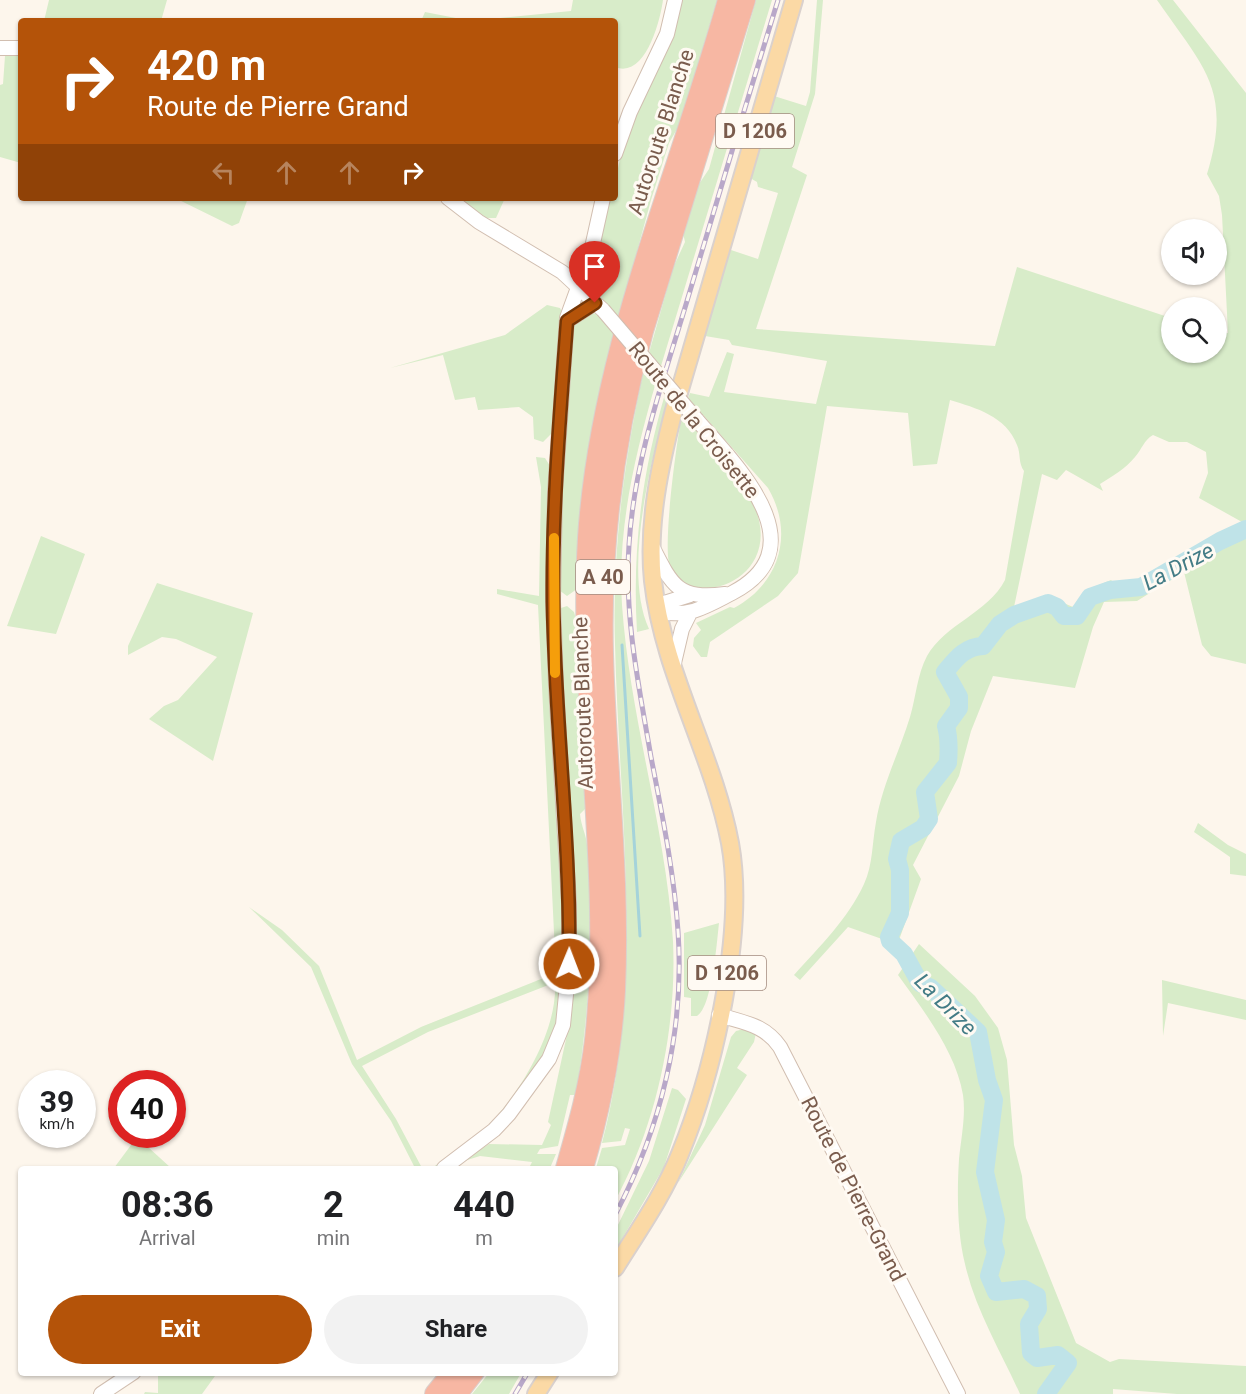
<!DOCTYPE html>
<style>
body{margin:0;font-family:Roboto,sans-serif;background:#f2f2f2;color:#202124;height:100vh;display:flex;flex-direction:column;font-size:22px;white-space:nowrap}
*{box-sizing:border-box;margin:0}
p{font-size:20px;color:#757577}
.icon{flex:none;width:33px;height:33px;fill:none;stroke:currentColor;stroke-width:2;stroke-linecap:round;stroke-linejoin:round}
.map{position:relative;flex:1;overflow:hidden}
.details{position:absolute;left:18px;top:1166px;width:600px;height:210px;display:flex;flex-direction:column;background:#fff;border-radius:6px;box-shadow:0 2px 4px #0004}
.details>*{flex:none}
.top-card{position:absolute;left:18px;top:18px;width:600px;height:183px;border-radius:6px;box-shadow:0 2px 4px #0004;background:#b45309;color:#fff;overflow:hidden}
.controls{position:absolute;left:1161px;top:219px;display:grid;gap:12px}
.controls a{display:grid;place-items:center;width:66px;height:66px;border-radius:50%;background:#fff;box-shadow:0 2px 4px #0004;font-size:30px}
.speed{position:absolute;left:18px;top:1070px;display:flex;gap:12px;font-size:30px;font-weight:700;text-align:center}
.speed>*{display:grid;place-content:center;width:78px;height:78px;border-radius:50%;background:#fff;box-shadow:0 2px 4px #0004;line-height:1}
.speed small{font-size:15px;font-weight:400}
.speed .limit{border:9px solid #d22;background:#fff;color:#111}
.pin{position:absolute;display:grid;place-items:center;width:51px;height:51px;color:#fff;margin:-62px -26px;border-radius:50% 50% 50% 0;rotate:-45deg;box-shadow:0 0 6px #0007}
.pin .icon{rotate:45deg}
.me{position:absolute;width:66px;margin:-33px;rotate:1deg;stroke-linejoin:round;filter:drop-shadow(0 0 4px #0008)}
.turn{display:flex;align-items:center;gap:21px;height:126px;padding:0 30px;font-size:27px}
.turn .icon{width:78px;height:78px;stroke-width:2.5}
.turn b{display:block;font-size:42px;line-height:51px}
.lanes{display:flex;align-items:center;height:57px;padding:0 30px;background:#0003;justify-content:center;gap:30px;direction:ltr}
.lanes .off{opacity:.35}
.eta{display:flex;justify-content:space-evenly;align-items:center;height:102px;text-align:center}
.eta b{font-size:36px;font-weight:700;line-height:42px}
.action{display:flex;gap:12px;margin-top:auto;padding:12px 30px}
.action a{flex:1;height:69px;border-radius:36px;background:#b45309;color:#fff;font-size:24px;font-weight:700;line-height:69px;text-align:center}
.action a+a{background:#f2f2f2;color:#202124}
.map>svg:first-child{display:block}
.green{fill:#d8ecc9;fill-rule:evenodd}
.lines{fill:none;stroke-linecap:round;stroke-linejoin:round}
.stream{stroke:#a5d3da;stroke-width:3}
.river{stroke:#bfe3e8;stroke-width:18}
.minor-casing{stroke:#d1beb0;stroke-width:16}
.major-casing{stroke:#dad1cd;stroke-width:20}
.highway-casing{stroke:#dad1cd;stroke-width:22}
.minor{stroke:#fff;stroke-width:14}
.major{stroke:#fbd9a5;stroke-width:16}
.highway{stroke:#f7b7a3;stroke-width:20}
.rail-casing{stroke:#b9a8c9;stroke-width:5}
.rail{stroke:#fffaf3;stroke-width:3;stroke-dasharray:9;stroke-linecap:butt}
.minor-bridge-casing{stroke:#d1beb0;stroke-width:16;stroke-linecap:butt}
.minor-bridge{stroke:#fff;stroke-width:14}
.route-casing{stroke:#753606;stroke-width:15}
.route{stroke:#b45309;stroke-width:10}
.slow{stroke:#f59e0b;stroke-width:10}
.labels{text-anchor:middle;stroke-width:6;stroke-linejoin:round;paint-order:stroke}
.shield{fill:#fffaf3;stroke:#a28b7f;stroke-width:1.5}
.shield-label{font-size:20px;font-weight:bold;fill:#7a5c4d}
.street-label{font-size:21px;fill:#7a5c4d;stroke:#fffaf3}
.water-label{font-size:22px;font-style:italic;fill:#437c86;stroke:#fffaf3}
</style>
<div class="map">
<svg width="1246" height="1394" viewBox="0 0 1246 1394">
<rect width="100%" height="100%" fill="#fdf6ec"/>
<path class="green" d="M 49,0 L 167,0 L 161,21 L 44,21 Z
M 573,0 L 663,0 C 660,22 645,79 615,67 L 615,21 L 421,21 L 425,12 L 471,21 L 571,11 Z
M 681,0 L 717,0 L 690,91 L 677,129 L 669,143 L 651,200 L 619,318 L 594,289 L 592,278 L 609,198 L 615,198 C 615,153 638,106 658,66 C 669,43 679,25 681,0 Z
M 756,0 L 772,0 L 661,366 L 649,353 L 673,268 L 685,242 L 683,233 L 697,187 L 709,169 Z
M 817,0 L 823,0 L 815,94 L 792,167 L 807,175 L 756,329 L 995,346 L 1017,267 L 1171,318 L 1172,352 L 1216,352 L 1217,332 L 1228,333 L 1222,215 L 1219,196 L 1207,174 C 1233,89 1203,67 1157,0 L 1173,0 L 1246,93 L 1246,664 L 1211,656 L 1202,645 L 1184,572 L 1137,601 L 1104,602 L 1093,627 L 1075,688 L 993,676 L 971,731 L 959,776 L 913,865 L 921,879 L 899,940 L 907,948 L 899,959 L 882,939 L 848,927 L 800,980 L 794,975 C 819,947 848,919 864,884 C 873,865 872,843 876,822 C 882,785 899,753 910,717 C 916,697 917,675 927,656 C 945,624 988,613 1005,580 L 1024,471 C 1018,463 1021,454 1017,445 C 1006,416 976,408 950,400 L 937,464 L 913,466 L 908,413 L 827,406 L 798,573 L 778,596 L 710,642 L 707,657 L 701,657 L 693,646 L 694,638 L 701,630 L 696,623 L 730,607 L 734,608 C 779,584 795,534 768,488 L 688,398 L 690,393 L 709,397 L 727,352 L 734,354 L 724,392 L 816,404 L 827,361 L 732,345 L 729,340 L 705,336 L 728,249 L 758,259 L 778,193 L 758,187 L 757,182 L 750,178 L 774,96 L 806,106 L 810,92 ZM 1153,435 L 1169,442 L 1187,442 L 1206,452 L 1208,473 L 1199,498 L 1242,522 L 1145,582 L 1133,585 L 1115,584 L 1111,580 L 1094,587 L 1073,607 L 1047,596 L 1014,607 L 1042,474 L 1057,480 L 1066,470 L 1103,491 L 1100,484 C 1113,476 1125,469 1135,457 C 1142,449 1144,440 1153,435 Z
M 5,56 L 21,56 L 21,163 L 0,157 L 0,85 L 3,84 Z
M 175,198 L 248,198 L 239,223 L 232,226 Z
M 460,198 L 505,198 L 496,218 L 485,218 Z
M 547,305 L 560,308 L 562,312 L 552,433 L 543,442 L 534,439 L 533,417 L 519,407 L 478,410 L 475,397 L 455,400 L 443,355 L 390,368 L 505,335 Z
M 592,313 L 597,314 L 615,335 C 590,417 580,503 577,589 L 567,596 L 559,590 L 561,501 L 574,324 Z
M 644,369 L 656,382 C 635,455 617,529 622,605 C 630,719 666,828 673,941 C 677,1027 657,1124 615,1201 L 615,1168 L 596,1168 L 602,1148 L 625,1145 L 630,1129 L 625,1128 L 621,1141 L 602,1143 C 645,979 619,811 615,644 C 612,551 624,460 644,369 Z
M 665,394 L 668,397 C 652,459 622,570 649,629 L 637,632 C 632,549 642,473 665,394 Z
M 682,414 C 705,441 738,470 753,503 C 789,581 688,613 670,567 C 662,547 677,439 682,414 Z
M 536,457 L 545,458 L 550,466 L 564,901 C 564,939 567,978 559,1015 C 547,1079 486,1132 436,1168 L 432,1168 C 448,1157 466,1146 481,1132 C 516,1101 557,1034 555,985 L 551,984 L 428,1032 L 362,1066 L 396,1119 L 422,1168 L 415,1168 L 391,1121 L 352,1064 L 311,967 L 249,907 L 282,930 L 319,966 L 357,1060 L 421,1027 L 556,973 L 538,605 L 497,594 L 497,589 L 539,596 L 541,487 Z
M 41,536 L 85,554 L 56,634 L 7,626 Z
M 157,583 L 253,613 L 213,761 L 149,719 L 164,706 L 178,700 L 217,657 L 176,639 L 162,637 L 128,655 L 128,646 Z
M 567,606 L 574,612 L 576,619 L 585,809 L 580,814 C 581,826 586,834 587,845 C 595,929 589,1013 576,1095 L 570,1095 L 558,1146 L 540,1149 L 537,1154 L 556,1154 L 550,1168 L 529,1168 L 532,1162 L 480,1156 L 461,1162 L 489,1144 L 542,1145 L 551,1125 L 548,1122 L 568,1030 L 559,614 L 561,608 Z
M 1198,823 L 1228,845 L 1246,854 L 1246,876 L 1230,874 L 1230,857 L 1194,832 Z
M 719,923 C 717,941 712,1008 697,1016 L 691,1016 L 691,998 L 684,997 L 684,933 Z
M 919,944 L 975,996 L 998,1028 L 1007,1060 L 1014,1145 L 1022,1176 L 1026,1218 L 1076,1343 L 1110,1362 L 1119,1359 L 1246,1366 L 1246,1394 L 1177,1394 L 1113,1389 L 1113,1394 L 1020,1394 C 1001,1352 975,1309 965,1264 C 957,1232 957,1192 959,1159 C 961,1139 966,1115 963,1095 C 956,1052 923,1010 898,975 Z
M 1162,980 L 1246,1000 L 1246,1020 L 1168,1003 L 1163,1036 Z
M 744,1029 L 756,1033 L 754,1042 L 737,1068 L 747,1075 L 678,1183 L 705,1125 L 731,1037 L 736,1031 Z
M 672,1088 L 678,1090 L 686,1099 L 664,1167 L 615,1251 L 615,1231 L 649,1161 Z
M 137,1137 L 171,1168 L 114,1168 Z
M 158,1373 L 211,1373 L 215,1376 L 202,1394 L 144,1394 L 145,1392 L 158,1393 Z
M 489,1373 L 489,1372 L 521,1373 L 509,1394 L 472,1394 Z"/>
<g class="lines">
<path class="stream" d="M 622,645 L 640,936"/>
<path class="river" d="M 1046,1394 L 1068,1363 L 1058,1355 L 1037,1358 L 1031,1353 L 1029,1324 L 1038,1309 L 1037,1296 L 1024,1289 L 996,1292 L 989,1276 L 996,1252 L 993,1242 L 996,1220 L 985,1172 L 994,1100 L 987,1080 L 978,1032 L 931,988 L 920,983 L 904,954 L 890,941 L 889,937 L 900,913 L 900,870 L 897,859 L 901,841 L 923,828 L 929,819 L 925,792 L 948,763 C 949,751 949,737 946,726 L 959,708 L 959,697 L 945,672 C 956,659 964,647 983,646 L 1000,624 L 1014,615 L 1048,603 L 1057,607 L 1064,616 L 1077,616 L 1090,597 L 1110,590 L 1141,587 L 1220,541 L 1246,529"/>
<g class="minor-casing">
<path id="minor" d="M 0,48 L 21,48
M 615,154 L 630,112 L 667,34 L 675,0
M 448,198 L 479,222 L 562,272 L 603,310
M 567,321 L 595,303
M 653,548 C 672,586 679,600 725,594
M 658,605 L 690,595
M 659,612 C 691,617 705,607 732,593 C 820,547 736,465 697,420
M 674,663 L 682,629 L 690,613
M 719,1015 C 744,1023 764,1024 780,1047 L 958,1394
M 444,1168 L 494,1130 L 509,1114 L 549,1059 L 563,1025 L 569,964 L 569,903 L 556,685 L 553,601 L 555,492 L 567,318 L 591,252 L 603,198
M 101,1394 L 134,1372"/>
</g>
<g class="major-casing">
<path id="major" d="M 615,1268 C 638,1231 664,1194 680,1154 C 714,1071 746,931 730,843 C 713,754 663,672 653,581 C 647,524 660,465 674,410 L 794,0
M 536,1394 L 550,1372"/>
</g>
<g class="highway-casing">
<path id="highway" d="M 566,1168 C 578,1126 590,1084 595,1040 C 613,873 578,705 588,538 C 600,351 678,178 728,0
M 583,1168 C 600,1110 612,1051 615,990 C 620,878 606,766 603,654 C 600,544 614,437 643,331 L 745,0
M 435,1394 L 453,1372
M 457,1394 L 474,1372"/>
</g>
<use href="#minor" class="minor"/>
<use href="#major" class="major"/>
<use href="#highway" class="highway"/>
<g class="rail-casing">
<path id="rail" d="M 615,1215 C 661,1128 685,1030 678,931 C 674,872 662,814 651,757 C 639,687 624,617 629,545 C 634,461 663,381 687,301 C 717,201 747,100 778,0
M 515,1394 L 528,1372"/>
</g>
<use href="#rail" class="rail"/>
<g class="minor-bridge-casing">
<path id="minor-bridge" d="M 603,310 L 697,420"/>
</g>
<use href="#minor-bridge" class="minor-bridge"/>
</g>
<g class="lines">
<g class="route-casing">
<path id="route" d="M 569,964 C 571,844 555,723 553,602 C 552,508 560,415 567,321 L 595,303"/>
</g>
<use href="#route" class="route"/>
<path class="slow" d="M 554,538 L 555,673"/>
</g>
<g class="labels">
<g class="shield">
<rect x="716" y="114" width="78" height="34" rx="4.5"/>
<rect x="576" y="560" width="54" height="34" rx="4.5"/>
<rect x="688" y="956" width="78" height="34" rx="4.5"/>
</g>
<g class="shield-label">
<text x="755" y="138">D 1206</text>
<text x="603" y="584">A 40</text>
<text x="727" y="980">D 1206</text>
</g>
<g class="street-label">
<text transform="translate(661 132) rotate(-72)" y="7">Autoroute Blanche</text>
<text transform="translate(694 420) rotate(51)" y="7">Route de la Croisette</text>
<text transform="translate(583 703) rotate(-92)" y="7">Autoroute Blanche</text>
<text transform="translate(853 1189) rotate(63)" y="7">Route de Pierre-Grand</text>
</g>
<g class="water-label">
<text transform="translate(1178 566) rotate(-28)" y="8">La Drize</text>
<text transform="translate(946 1004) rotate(45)" y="8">La Drize</text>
</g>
</g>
</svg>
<div class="controls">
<a><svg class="icon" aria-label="sound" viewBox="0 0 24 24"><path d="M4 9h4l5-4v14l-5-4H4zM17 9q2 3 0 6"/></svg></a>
<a><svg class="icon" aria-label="search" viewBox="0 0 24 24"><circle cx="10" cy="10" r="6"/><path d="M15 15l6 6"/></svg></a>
</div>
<div class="speed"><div>39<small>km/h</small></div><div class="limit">40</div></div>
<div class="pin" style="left:595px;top:303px;background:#d93025"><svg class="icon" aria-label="arrive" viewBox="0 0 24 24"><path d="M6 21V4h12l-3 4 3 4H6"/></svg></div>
<svg class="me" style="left:569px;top:964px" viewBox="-20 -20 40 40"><circle r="17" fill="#b45309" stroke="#fff" stroke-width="3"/><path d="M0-11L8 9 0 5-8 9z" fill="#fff"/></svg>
<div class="top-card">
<div class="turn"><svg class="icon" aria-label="right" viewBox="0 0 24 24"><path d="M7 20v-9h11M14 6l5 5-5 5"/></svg><div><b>420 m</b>Route de Pierre Grand</div></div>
<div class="lanes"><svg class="icon off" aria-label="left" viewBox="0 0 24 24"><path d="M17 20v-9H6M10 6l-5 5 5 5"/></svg><svg class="icon off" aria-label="ahead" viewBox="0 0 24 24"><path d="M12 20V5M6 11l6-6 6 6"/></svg><svg class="icon off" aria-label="ahead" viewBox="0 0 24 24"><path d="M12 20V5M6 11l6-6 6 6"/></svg><svg class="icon" aria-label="right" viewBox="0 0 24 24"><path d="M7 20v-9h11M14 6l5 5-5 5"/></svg></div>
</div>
<section class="details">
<div class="eta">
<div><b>08:36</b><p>Arrival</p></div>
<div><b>2</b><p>min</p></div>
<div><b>440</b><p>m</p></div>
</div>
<div class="action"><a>Exit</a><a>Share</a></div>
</section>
</div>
